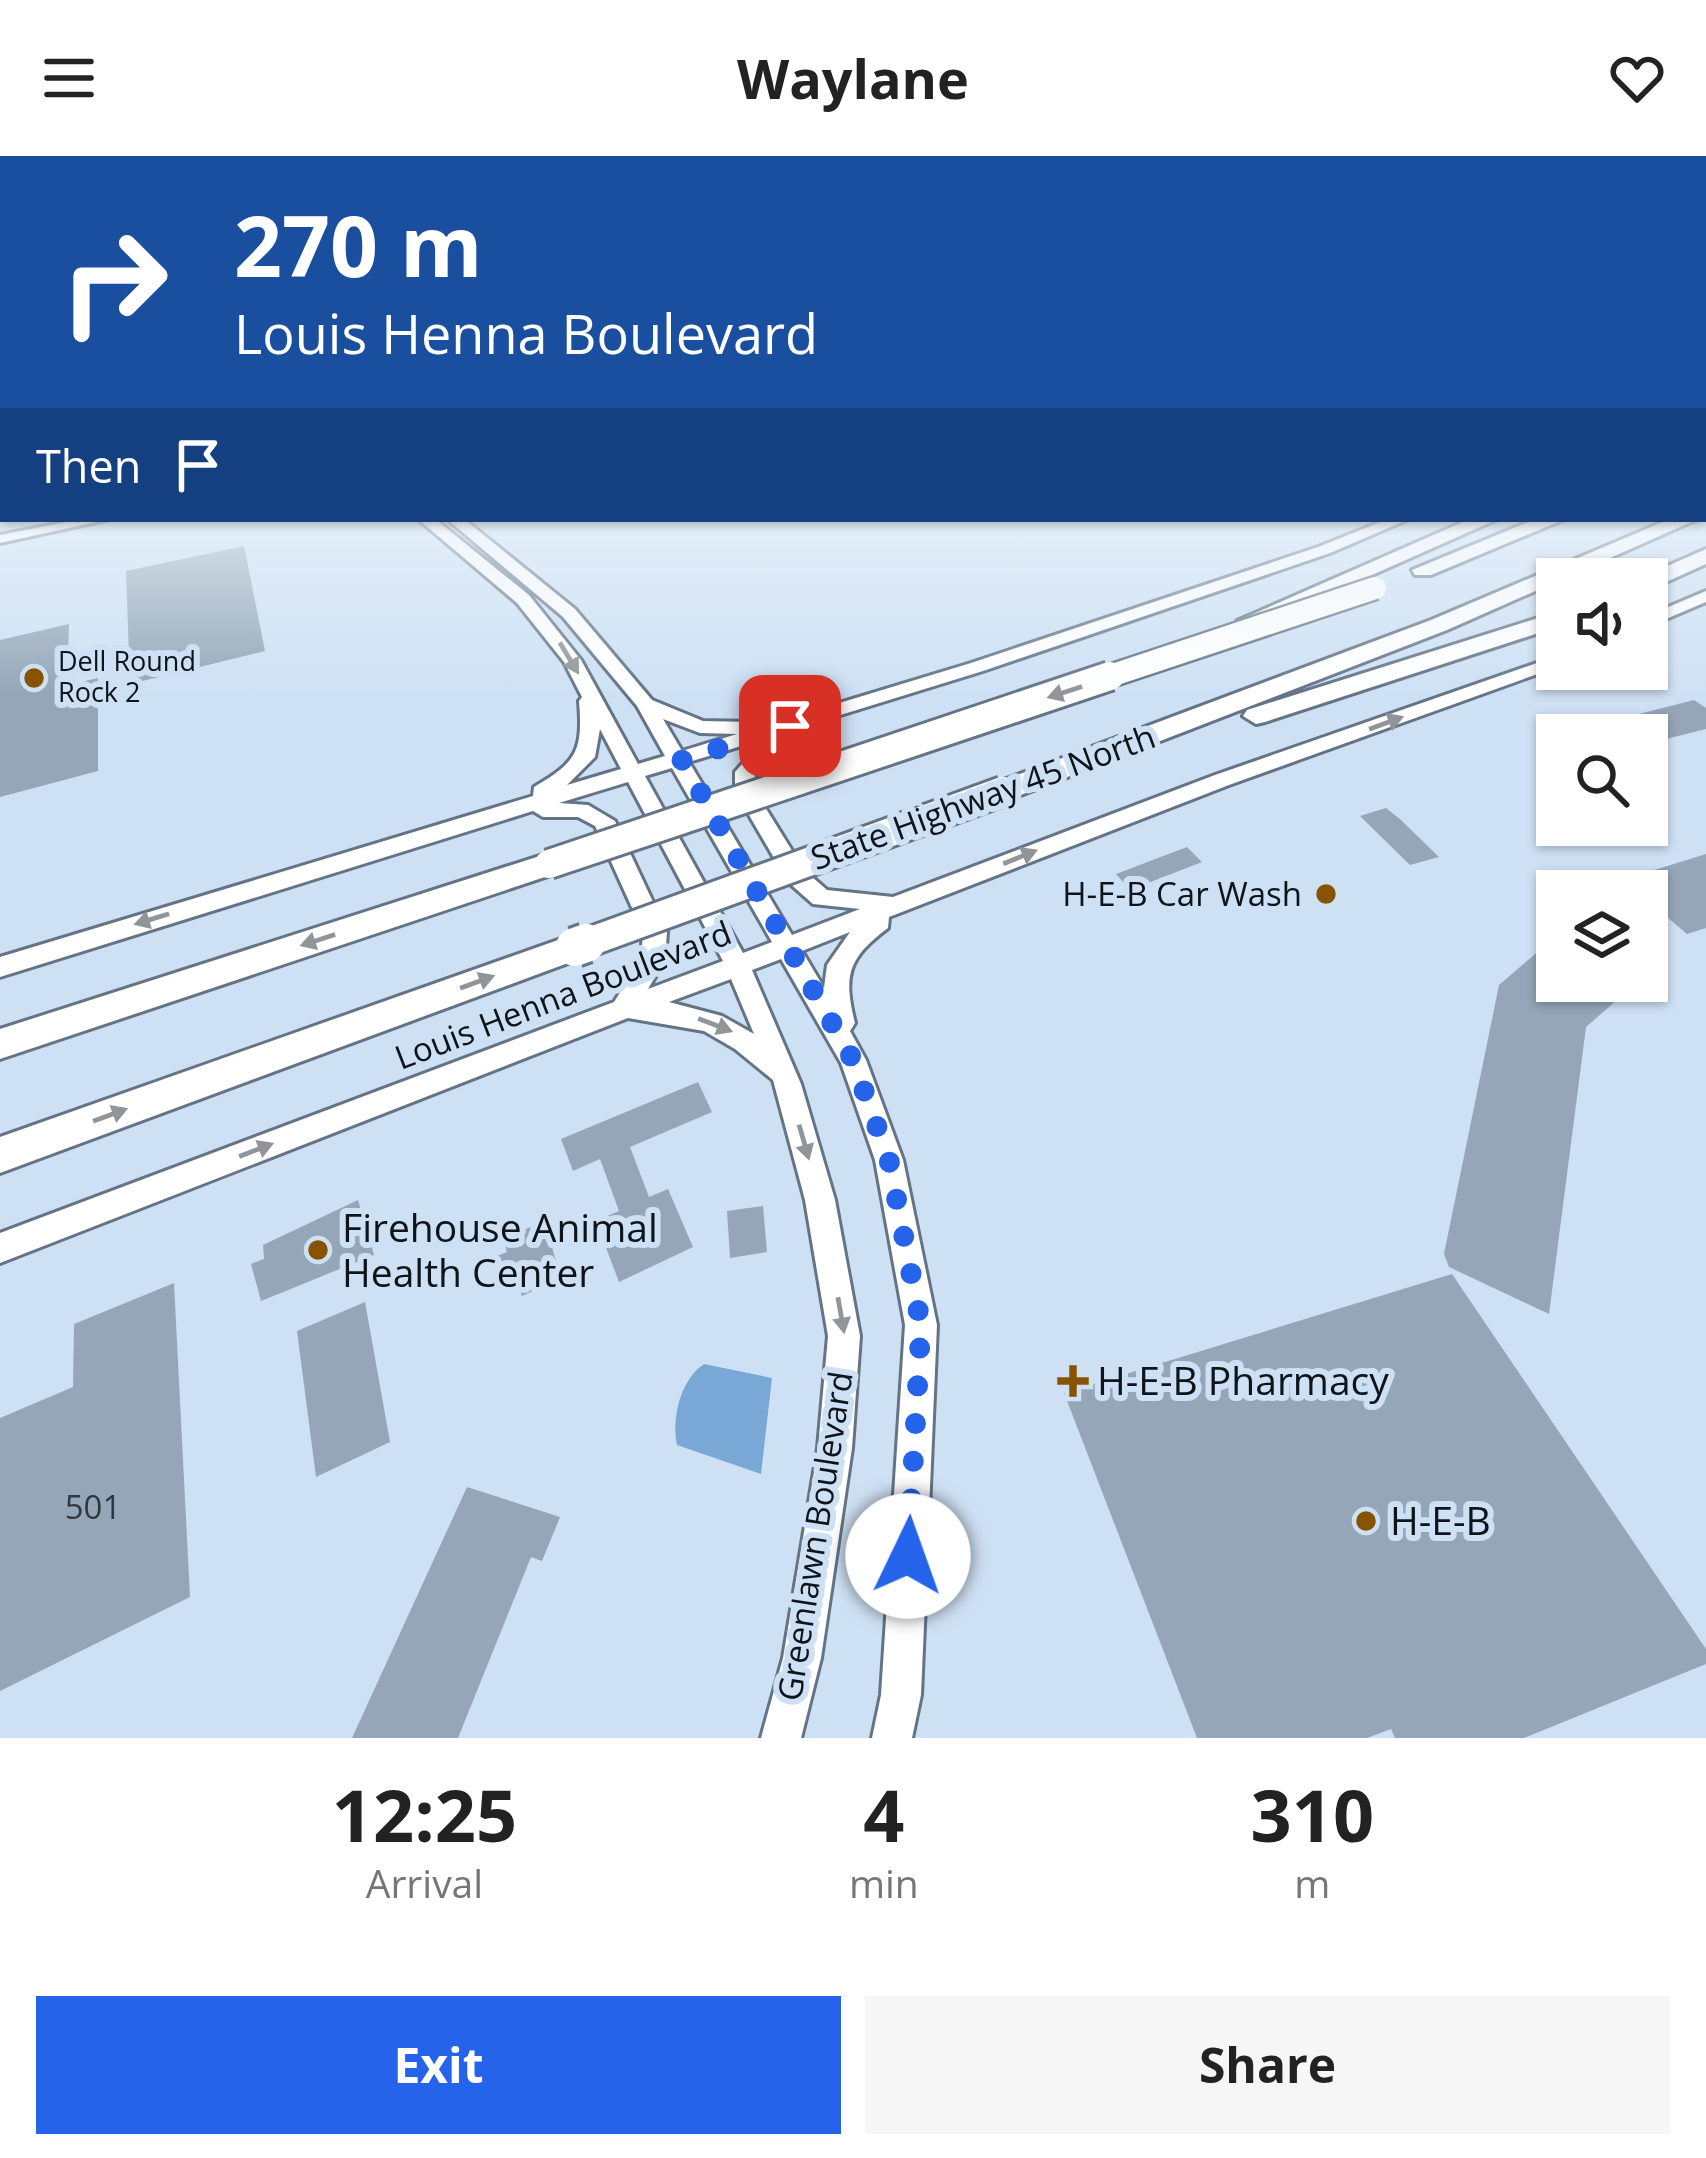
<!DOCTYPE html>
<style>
body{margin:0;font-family:"Open Sans",sans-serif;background:#f6f6f6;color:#222;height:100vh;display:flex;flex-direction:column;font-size:45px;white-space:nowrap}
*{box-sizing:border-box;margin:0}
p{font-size:39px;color:#767676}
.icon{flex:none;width:66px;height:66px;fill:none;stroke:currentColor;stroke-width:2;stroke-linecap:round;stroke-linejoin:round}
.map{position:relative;height:1582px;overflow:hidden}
.side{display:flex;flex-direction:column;background:#fff;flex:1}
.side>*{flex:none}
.top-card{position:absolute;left:0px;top:0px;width:1707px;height:366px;box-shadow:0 3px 9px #0004;background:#1a4fa0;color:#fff;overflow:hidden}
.tools{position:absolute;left:1536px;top:402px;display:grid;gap:24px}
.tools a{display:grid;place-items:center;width:132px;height:132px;border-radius:0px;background:#fff;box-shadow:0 3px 9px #0004;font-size:60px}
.pin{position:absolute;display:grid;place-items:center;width:102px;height:102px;color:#fff;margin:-51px;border-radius:24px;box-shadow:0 6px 18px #0006}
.me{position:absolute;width:132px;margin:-66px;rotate:3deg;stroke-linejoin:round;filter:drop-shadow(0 0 9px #0008)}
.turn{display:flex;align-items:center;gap:42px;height:252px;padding:0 36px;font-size:54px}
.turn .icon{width:156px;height:156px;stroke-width:2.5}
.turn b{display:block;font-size:84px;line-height:102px}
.then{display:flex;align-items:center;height:114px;padding:0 36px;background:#0003;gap:24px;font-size:45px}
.eta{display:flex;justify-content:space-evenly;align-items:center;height:204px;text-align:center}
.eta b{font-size:72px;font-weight:700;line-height:84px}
.cta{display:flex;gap:24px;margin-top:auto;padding:24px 36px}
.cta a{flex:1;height:138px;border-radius:0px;background:#2563eb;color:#fff;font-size:48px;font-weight:700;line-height:138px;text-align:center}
.cta a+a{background:#f6f6f6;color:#222}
header{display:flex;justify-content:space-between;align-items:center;height:156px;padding:0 36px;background:#fff;font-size:54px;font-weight:700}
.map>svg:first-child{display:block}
.water{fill:#7aa8d6}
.building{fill:#94a6b7}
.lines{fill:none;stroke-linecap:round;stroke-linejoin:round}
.tertiary-casing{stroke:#647485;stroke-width:6}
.secondary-casing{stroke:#647485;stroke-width:6}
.motorway-casing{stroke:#647485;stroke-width:6}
.tertiary{fill:#fff;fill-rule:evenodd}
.secondary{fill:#fff;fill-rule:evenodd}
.motorway{fill:#fff;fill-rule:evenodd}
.motorway-bridge-far2-casing{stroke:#647485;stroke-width:27;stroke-linecap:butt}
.motorway-bridge-far1-casing{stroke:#647485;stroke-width:34;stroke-linecap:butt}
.motorway-bridge-casing{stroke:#647485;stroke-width:44;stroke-linecap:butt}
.motorway-bridge-far2{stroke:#fff;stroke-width:22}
.motorway-bridge-far1{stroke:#fff;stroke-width:28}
.motorway-bridge{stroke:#fff;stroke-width:38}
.oneway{fill:#929598}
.route{stroke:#2563eb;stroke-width:21;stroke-dasharray:0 37.8}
.poi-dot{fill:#875300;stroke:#cee1f4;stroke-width:4.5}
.labels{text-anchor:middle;stroke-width:12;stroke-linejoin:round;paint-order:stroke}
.far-poi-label{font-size:27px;fill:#0d141a;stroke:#cee1f4;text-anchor:start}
.street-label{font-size:33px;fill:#0d141a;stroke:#cee1f4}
.poi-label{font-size:33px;fill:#0d141a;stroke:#cee1f4;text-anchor:end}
.near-number-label{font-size:33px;fill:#2f3841}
.near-poi-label{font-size:39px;fill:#0d141a;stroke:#cee1f4;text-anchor:start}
</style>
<header><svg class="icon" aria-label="menu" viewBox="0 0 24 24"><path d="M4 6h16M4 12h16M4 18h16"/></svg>Waylane<svg class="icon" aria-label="heart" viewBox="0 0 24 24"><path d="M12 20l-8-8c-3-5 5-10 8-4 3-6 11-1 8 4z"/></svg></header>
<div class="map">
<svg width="1706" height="1582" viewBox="0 0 1706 1582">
<rect width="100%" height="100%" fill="#cee1f4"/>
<path class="water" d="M 704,1208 L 772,1222 L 761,1318 L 677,1289 C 671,1262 681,1223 704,1208 Z"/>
<path class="building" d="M 244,390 L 265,495 L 130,528 L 126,415 Z
M 69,468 L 67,529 L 98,522 L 98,615 L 0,641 L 0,484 Z
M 1694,544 L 1706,552 L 1706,573 L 1662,584 L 1631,560 Z
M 1386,652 L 1401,664 L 1439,701 L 1410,709 L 1360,660 Z
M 1187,691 L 1202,706 L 1130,734 L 1116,718 Z
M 1706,698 L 1706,772 L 1687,778 L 1647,744 L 1647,735 L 1600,735 L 1600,731 Z
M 1541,793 L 1557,804 L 1557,825 L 1589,825 L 1617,844 L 1586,871 L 1549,1158 L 1449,1111 L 1444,1098 L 1499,829 Z
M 698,926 L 712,956 L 630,991 L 649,1041 L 668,1033 L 693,1091 L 619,1126 L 596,1065 L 619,1055 L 600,1003 L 573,1015 L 561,983 Z
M 358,1044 L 374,1099 L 261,1145 L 251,1108 L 264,1103 L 263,1089 Z
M 763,1050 L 767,1096 L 730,1102 L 727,1055 Z
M 531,1071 L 535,1082 L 548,1077 L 558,1112 L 547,1116 L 550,1127 L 522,1140 L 518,1129 L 505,1134 L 497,1100 L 507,1096 L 503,1082 Z
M 1452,1118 L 1706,1493 L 1706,1508 L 1524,1582 L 1395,1582 L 1391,1573 L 1367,1582 L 1197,1582 L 1064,1237 Z
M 174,1127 L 190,1441 L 0,1535 L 0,1262 L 73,1231 L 74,1168 Z
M 365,1146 L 390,1286 L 316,1321 L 297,1175 Z
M 467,1331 L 560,1361 L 542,1405 L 531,1401 L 458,1582 L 352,1582 Z"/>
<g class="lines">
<g class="tertiary-casing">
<path id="tertiary" d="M 82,363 L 110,363 L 0,387 L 0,379 Z"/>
</g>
<g class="secondary-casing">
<path id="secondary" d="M 418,363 L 435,363 L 529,439 L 581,504 L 638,608 L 665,600 L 637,550 L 563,461 L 447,363 L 464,363 L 575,453 L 652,544 L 703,565 L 751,566 L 760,571 L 971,507 L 1318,391 L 1388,363 L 1409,363 L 1330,397 L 983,515 L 792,574 L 755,617 L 755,635 L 804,714 L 827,734 L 893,741 L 1215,619 L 1557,500 L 1557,511 L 1229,629 L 889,761 L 888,772 C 848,802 843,819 855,867 L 850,875 L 866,904 L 903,1004 L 937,1169 L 921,1539 L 912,1582 L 872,1582 L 881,1539 L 905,1169 L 875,1004 L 841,907 L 781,803 L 752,814 L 801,928 L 835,1044 L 860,1180 L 852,1292 L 821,1502 L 801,1582 L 761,1582 L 783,1502 L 818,1292 L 828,1180 L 805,1044 L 773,924 L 735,893 L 704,875 L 628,862 L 0,1107 L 0,1077 L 614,846 L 641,803 L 643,776 L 595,670 L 578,661 L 543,661 L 533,655 L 0,821 L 0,801 L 533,640 L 534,631 C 577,606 583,595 579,545 L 582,541 L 564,506 L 517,447 ZM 663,563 L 700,577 L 737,578 L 682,595 ZM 600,573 L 621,613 L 567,629 L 595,601 ZM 764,583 L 735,616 L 735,635 L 788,726 L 813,748 L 860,753 L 792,779 L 689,606 ZM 672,612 L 772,786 L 743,797 L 645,620 ZM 628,626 L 723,805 L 648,833 L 665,804 L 667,776 L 615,665 L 588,649 L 559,647 ZM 850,776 L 827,809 L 824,832 L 802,795 ZM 731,823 L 754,878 L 722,860 L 669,846 Z
M 1706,435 L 1706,446 L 1647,471 L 1647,460 Z"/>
</g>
<g class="motorway-casing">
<path id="motorway" d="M 1470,363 L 1498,363 L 1257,470 L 1249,472 L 1237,465 Z
M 1536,363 L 1565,363 L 1431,419 L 1415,419 L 1412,414 Z
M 1670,363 L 1698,363 L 1447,474 L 1013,642 L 1003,645 L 989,635 L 993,628 L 1431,464 Z
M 1706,393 L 1706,408 L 1655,431 L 1647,433 L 1647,423 L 1638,423 Z
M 1557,456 L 1557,471 L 1265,566 L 1256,568 L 1243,560 L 1247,554 Z
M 549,697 L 560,700 L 564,708 L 560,716 L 0,903 L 0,873 Z
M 575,778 L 587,782 L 592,791 L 587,800 L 0,1017 L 0,981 Z"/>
</g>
<use href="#tertiary" class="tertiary"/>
<use href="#secondary" class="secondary"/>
<use href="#motorway" class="motorway"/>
<g class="motorway-bridge-far2-casing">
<path id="motorway-bridge-far2" d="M 1101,523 L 1375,432"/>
</g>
<g class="motorway-bridge-far1-casing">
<path id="motorway-bridge-far1" d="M 549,708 L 1110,520
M 578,790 L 1003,635"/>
</g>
<g class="motorway-bridge-casing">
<path id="motorway-bridge" d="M 575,791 L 586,787"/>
</g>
<use href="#motorway-bridge-far2" class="motorway-bridge-far2"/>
<use href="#motorway-bridge-far1" class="motorway-bridge-far1"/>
<use href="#motorway-bridge" class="motorway-bridge"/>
</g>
<defs><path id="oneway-solid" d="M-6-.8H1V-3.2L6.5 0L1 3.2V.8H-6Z" transform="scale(3)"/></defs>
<g class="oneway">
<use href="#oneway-solid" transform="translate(569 502) rotate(59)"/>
<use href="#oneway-solid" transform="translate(1065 536) rotate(162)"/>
<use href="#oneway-solid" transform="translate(1386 567) rotate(-20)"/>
<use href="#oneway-solid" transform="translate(1020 701) rotate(-22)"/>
<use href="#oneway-solid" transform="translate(152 763) rotate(163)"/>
<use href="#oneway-solid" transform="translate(318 784) rotate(162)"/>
<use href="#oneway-solid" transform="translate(477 826) rotate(-20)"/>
<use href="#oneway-solid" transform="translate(715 869) rotate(21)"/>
<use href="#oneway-solid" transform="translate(110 959) rotate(-20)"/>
<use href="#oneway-solid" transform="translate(804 986) rotate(74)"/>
<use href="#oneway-solid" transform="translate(256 994) rotate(-21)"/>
<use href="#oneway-solid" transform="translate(841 1159) rotate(80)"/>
</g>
<linearGradient id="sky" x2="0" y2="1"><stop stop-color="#7cafe1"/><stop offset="0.59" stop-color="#e9f2fa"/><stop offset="1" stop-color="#e9f2fa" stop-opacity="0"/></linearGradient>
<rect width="1706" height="538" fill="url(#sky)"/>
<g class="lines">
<path class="route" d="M 790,570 L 682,604 L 853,904 L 889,1004 L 921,1169 L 908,1400"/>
</g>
<g class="poi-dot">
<circle cx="34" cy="522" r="12"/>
<circle cx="1326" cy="738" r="12"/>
<circle cx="318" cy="1094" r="12"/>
<path d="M1067 1207h12v12h12v12h-12v12h-12v-12h-12v-12h12z"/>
<circle cx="1366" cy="1365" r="12"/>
</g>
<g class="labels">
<g class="far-poi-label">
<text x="58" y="515">Dell Round<tspan x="58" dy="31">Rock 2</tspan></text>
</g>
<g class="street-label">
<text transform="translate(983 641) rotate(-20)" y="12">State Highway 45 North</text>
<text transform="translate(563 839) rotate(-21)" y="12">Louis Henna Boulevard</text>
<text transform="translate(815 1380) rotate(-81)" y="12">Greenlawn Boulevard</text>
</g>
<g class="poi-label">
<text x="1302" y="750">H-E-B Car Wash</text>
</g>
<g class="near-number-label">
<text x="93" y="1363">501</text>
</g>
<g class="near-poi-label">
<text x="342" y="1086">Firehouse Animal<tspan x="342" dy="45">Health Center</tspan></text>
<text x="1097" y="1239">H-E-B Pharmacy</text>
<text x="1390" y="1379">H-E-B</text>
</g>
</g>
</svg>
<div class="tools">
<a><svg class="icon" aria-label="sound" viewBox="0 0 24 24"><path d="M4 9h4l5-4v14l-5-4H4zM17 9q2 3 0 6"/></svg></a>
<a><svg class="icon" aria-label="search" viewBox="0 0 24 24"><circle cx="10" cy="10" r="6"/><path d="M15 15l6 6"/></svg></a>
<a><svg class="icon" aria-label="layers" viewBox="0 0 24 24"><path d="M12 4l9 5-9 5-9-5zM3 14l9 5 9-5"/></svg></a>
</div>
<div class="pin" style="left:790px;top:570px;background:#d93025"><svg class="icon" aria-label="arrive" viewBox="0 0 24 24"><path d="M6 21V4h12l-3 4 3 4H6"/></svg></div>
<svg class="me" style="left:908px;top:1400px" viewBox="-20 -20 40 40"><circle r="19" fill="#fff"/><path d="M0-13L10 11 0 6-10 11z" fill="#2563eb"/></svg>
<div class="top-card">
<div class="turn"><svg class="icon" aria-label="right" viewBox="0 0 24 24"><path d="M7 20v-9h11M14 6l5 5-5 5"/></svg><div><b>270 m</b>Louis Henna Boulevard</div></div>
<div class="then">Then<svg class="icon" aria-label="arrive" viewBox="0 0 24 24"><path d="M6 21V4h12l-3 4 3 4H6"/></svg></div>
</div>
</div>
<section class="side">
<div class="eta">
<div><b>12:25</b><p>Arrival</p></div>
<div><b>4</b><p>min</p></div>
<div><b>310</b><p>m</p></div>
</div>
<div class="cta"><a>Exit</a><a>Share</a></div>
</section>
